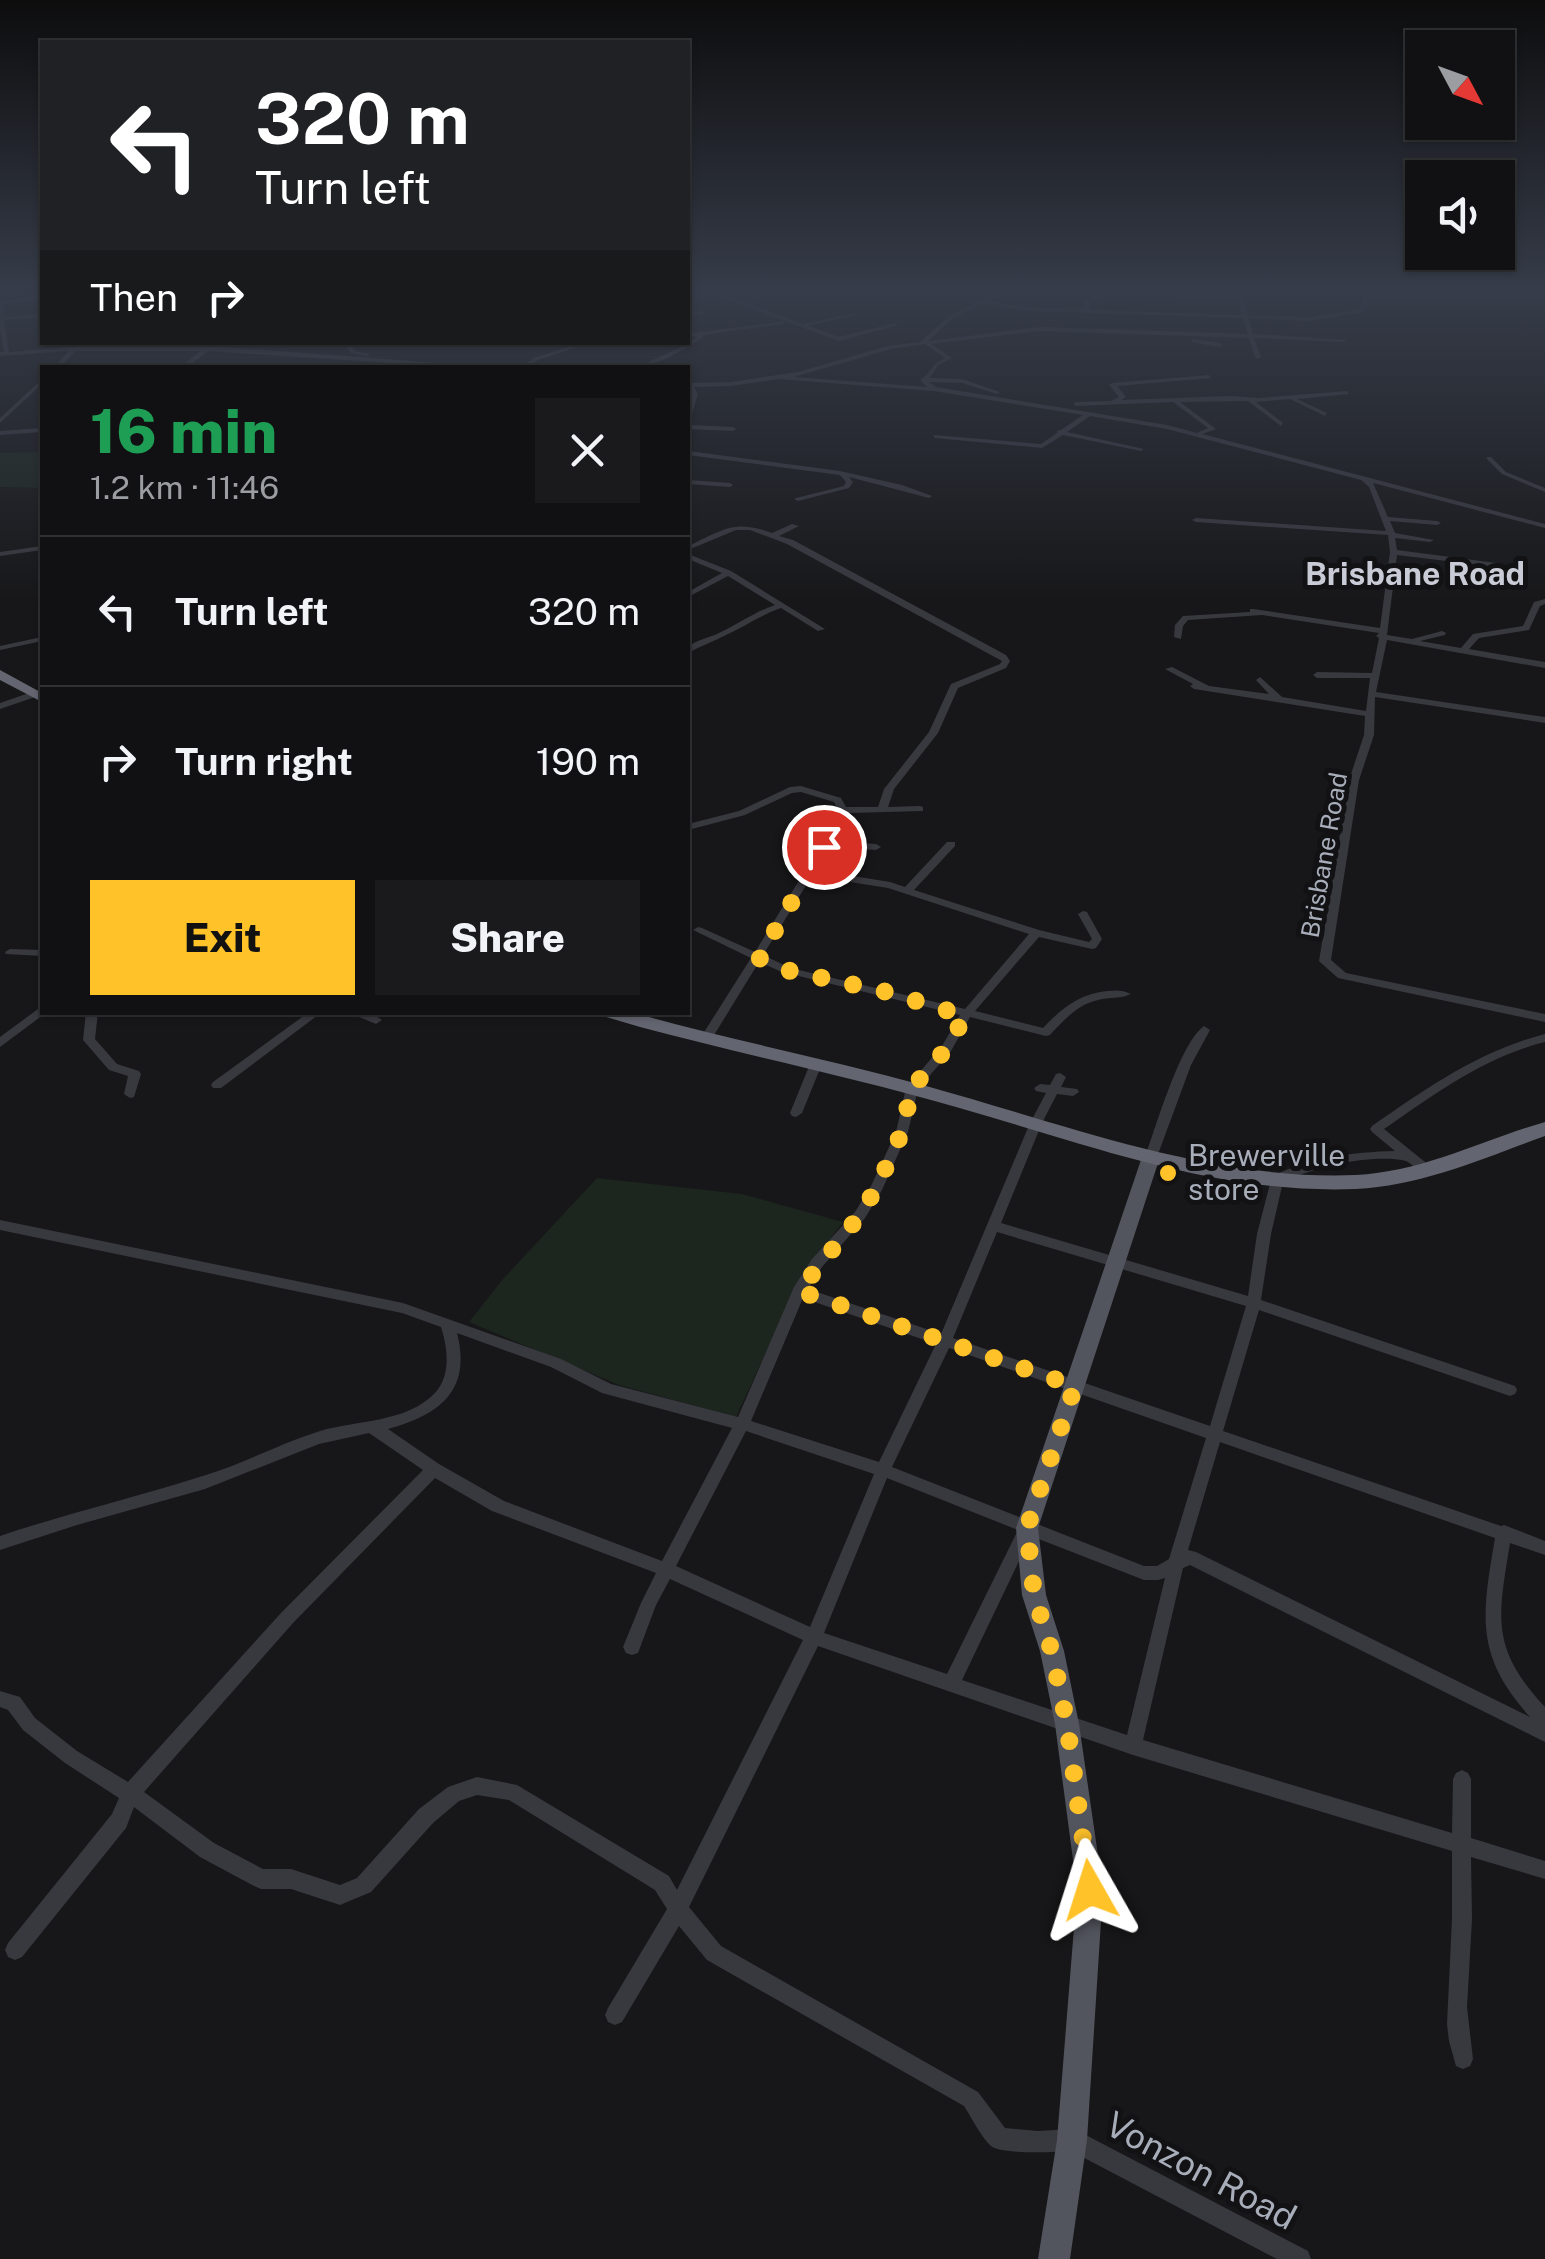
<!DOCTYPE html>
<meta charset="utf-8">
<style>
body{margin:0;font-family:"Public Sans",sans-serif;background:#1a1a1c;color:#f1f3f6;height:100vh;display:flex;flex-direction:column;font-size:38px;white-space:nowrap}
*{box-sizing:border-box;margin:0}
p{font-size:32px;color:#9c9da0}
.icon{flex:none;width:55px;height:55px;fill:none;stroke:currentColor;stroke-width:2;stroke-linecap:round;stroke-linejoin:round}
.map{position:relative;flex:1;overflow:hidden}
.side{position:absolute;left:40px;top:365px;width:650px;height:650px;display:flex;flex-direction:column;background:#111113;border-radius:0px;box-shadow:0 2px 8px #0004,0 0 0 2px #303133}
.side>*{flex:none}
.hud{position:absolute;left:40px;top:40px;width:650px;height:305px;border-radius:0px;box-shadow:0 2px 8px #0004,0 0 0 2px #303133;background:#202124;color:#fff;overflow:hidden}
.needle{width:65px;rotate:131deg}
.controls{position:absolute;left:1405px;top:30px;display:grid;gap:20px}
.controls a{display:grid;place-items:center;width:110px;height:110px;border-radius:0px;background:#111113;box-shadow:0 2px 8px #0004,0 0 0 2px #303133;font-size:50px}
.pin{position:absolute;display:grid;place-items:center;width:85px;height:85px;color:#fff;margin:-42px;border:5px solid #fff;border-radius:50%;box-shadow:0 2px 10px #0007}
.me{position:absolute;width:110px;margin:-55px;rotate:354deg;stroke-linejoin:round;filter:drop-shadow(0 0 8px #0008)}
.turn{display:flex;align-items:center;gap:35px;height:210px;padding:0 50px;font-size:45px}
.turn .icon{width:130px;height:130px;stroke-width:2.5}
.turn b{display:block;font-size:70px;line-height:85px}
.then{display:flex;align-items:center;height:95px;padding:0 50px;background:#0003;gap:20px;font-size:38px}
.round{display:grid;place-items:center;flex:none;width:105px;height:105px;border-radius:0px;background:#1a1a1c}
.head{display:flex;align-items:center;justify-content:space-between;height:170px;padding:0 50px}
h1{font-size:60px;font-weight:800;line-height:75px;color:#1e9e55}
.button{display:flex;gap:20px;margin-top:auto;padding:20px 50px}
.button a{flex:1;height:115px;border-radius:0px;background:#ffc229;color:#111;font-size:40px;font-weight:800;line-height:115px;text-align:center}
.button a+a{background:#1a1a1c;color:#f1f3f6}
ul{padding:0;list-style:none}
li{display:flex;align-items:center;gap:30px;height:150px;padding:0 50px;border-top:2px solid #303133}
li div{flex:1}
li b{display:block;font-size:38px}
li em{font-style:normal}
.map>svg:first-child{display:block}
.green{fill:#1c251e}
.lines{fill:none;stroke-linecap:round;stroke-linejoin:round}
.minor{fill:#38383f;fill-rule:evenodd}
.major{fill:#53555e;fill-rule:evenodd}
.highway{fill:#636670;fill-rule:evenodd}
.route{stroke:#ffc229;stroke-width:18;stroke-dasharray:0 32.4}
.poi-dot{fill:#ffc229;stroke:#121214;stroke-width:4}
.labels{text-anchor:middle;stroke-width:10;stroke-linejoin:round;paint-order:stroke}
.far-street-label{font-size:25px;fill:#a8adba;stroke:#121214}
.poi-label{font-size:30px;fill:#a8adba;stroke:#121214;text-anchor:start}
.far-district-label{font-size:32px;font-weight:bold;fill:#c9ccd6;stroke:#121214}
.near-street-label{font-size:35px;fill:#a8adba;stroke:#121214}
</style>
<div class="map">
<svg width="1545" height="2259" viewBox="0 0 1545 2259">
<rect width="100%" height="100%" fill="#171719"/>
<path class="green" d="M 42,452 L 42,488 L 0,487 L 0,453 Z
M 597,1178 L 742,1194 L 843,1222 L 801,1277 L 736,1417 L 619,1385 L 469,1322 L 503,1279 Z"/>
<g class="lines">
<path class="minor" d="M 695,287 L 703,287 L 739,300 L 795,287 L 804,287 L 744,302 L 803,324 L 855,313 L 855,315 L 808,326 L 839,337 L 895,323 L 898,325 L 839,341 L 785,321 L 783,324 L 703,335 L 703,337 C 687,349 656,366 636,368 L 685,345 L 697,337 L 688,335 L 688,331 L 694,333 L 784,321 Z
M 1007,287 L 1014,287 L 986,302 L 1028,307 L 1084,309 L 1084,300 L 1108,293 L 1108,289 L 1111,287 L 1114,289 L 1114,293 L 1238,296 L 1238,291 L 1229,287 L 1237,287 L 1244,290 L 1243,298 L 1248,315 L 1309,317 L 1359,310 L 1363,299 L 1356,287 L 1362,287 L 1368,297 L 1545,294 L 1545,298 L 1368,301 L 1363,312 L 1309,321 L 1249,318 L 1253,334 L 1347,340 L 1344,342 L 1254,338 L 1261,357 L 1258,359 L 1255,357 L 1249,338 L 1040,331 L 931,344 L 952,358 L 938,365 L 930,378 L 962,379 L 1000,392 L 997,394 L 962,383 L 929,382 L 936,387 L 1167,425 L 1197,433 L 1208,428 L 1173,402 L 1076,406 L 1073,404 L 1076,402 L 1111,401 L 1119,397 L 1109,385 L 1112,383 L 1209,375 L 1211,378 L 1117,386 L 1126,397 L 1121,400 L 1231,396 L 1258,398 L 1347,391 L 1349,394 L 1297,399 L 1327,413 L 1325,416 L 1290,399 L 1256,402 L 1283,423 L 1281,426 L 1248,401 L 1180,402 L 1216,429 L 1202,434 L 1545,524 L 1545,528 L 1373,483 L 1388,517 L 1437,521 L 1441,523 L 1437,525 L 1390,521 L 1395,533 L 1434,540 L 1430,542 L 1395,538 L 1397,550 L 1496,563 L 1500,565 L 1496,567 L 1397,555 L 1387,635 L 1412,639 L 1442,631 L 1446,633 L 1445,635 L 1420,641 L 1461,648 L 1473,634 L 1523,626 L 1534,602 L 1545,599 L 1545,604 L 1540,606 L 1529,630 L 1479,638 L 1469,649 L 1545,662 L 1545,668 L 1387,640 L 1376,692 L 1545,717 L 1545,723 L 1375,697 L 1374,735 L 1359,780 L 1331,960 L 1346,973 L 1545,1014 L 1545,1022 L 1338,978 L 1321,963 L 1319,961 L 1349,780 L 1364,735 L 1365,716 L 1194,689 L 1190,686 L 1193,684 L 1165,669 L 1172,667 L 1209,686 L 1269,694 L 1256,680 L 1260,677 L 1282,697 L 1366,711 L 1370,678 L 1317,678 L 1313,675 L 1317,672 L 1372,673 L 1379,638 L 1376,636 L 1379,633 L 1262,615 L 1188,620 L 1183,626 L 1181,639 L 1174,637 L 1175,625 L 1183,616 L 1250,612 L 1250,609 L 1253,609 L 1380,628 L 1390,552 L 1388,535 L 1196,522 L 1192,520 L 1196,518 L 1386,531 L 1369,487 L 1361,480 L 1167,429 L 1090,416 L 1067,432 L 1144,449 L 1141,451 L 1063,435 L 1042,448 L 935,438 L 933,435 L 1041,444 L 1057,433 L 1057,431 L 1061,430 L 1083,415 L 934,391 L 778,379 L 731,386 L 694,387 L 698,394 L 691,417 L 688,419 L 688,408 L 692,394 L 688,383 L 731,382 L 798,372 L 888,346 L 920,342 L 948,317 L 975,303 L 975,301 L 980,301 ZM 1111,296 L 1238,300 L 1242,315 L 1090,310 L 1089,302 ZM 981,304 L 1028,311 L 1243,318 L 1248,334 L 1040,327 L 928,341 L 952,319 ZM 925,344 L 945,358 C 930,365 929,376 920,380 L 927,387 L 794,377 L 891,349 Z
M 42,296 L 42,300 L 3,304 L 4,317 L 42,314 L 42,317 L 4,320 L 9,352 L 72,347 L 77,342 L 81,344 L 78,347 L 209,346 L 505,368 L 465,368 L 208,351 L 186,368 L 178,368 L 201,351 L 75,351 L 60,368 L 53,368 L 69,351 L 0,356 L 0,352 L 4,352 L 0,329 L 0,301 Z
M 702,311 L 704,314 L 688,316 L 688,314 Z
M 1193,339 L 1220,343 L 1223,345 L 1220,347 L 1191,342 Z
M 343,342 L 348,342 L 355,351 L 370,354 L 367,356 L 351,353 Z
M 583,342 L 592,342 L 538,360 L 527,368 L 519,368 L 534,358 Z
M 42,379 L 42,384 L 0,423 L 0,418 Z
M 688,425 L 733,427 L 736,429 L 733,431 L 688,429 Z
M 42,428 L 42,432 L 0,435 L 0,431 Z
M 688,451 L 840,471 L 902,485 L 932,496 L 929,498 L 849,477 L 853,482 L 849,488 L 798,501 L 794,499 L 796,498 L 844,486 L 846,482 L 840,475 L 688,455 Z
M 1487,457 L 1491,457 L 1506,472 L 1545,488 L 1545,492 L 1502,474 L 1487,459 Z
M 688,480 L 730,483 L 733,485 L 730,487 L 688,484 Z
M 792,524 L 799,526 L 779,536 L 793,540 L 1006,655 L 1010,661 L 1006,668 L 958,688 L 938,733 L 894,789 L 888,807 L 920,806 L 923,807 L 923,811 L 849,813 L 850,815 L 834,841 L 876,844 L 881,847 L 876,850 L 830,847 L 816,870 L 890,882 L 905,887 L 947,842 L 955,842 L 955,846 L 914,890 L 1039,930 L 1089,942 L 1092,939 L 1078,914 L 1083,911 L 1087,912 L 1102,939 L 1096,948 L 1092,949 L 1039,937 L 975,1011 L 1043,1028 C 1062,1008 1079,994 1107,991 C 1117,990 1123,990 1131,994 C 1121,999 1109,997 1098,1000 C 1078,1004 1064,1020 1050,1035 L 1046,1036 L 970,1017 L 951,1051 L 918,1089 L 908,1132 L 882,1190 L 865,1218 L 822,1267 L 808,1289 L 941,1334 L 1030,1123 L 1046,1093 L 1036,1091 L 1034,1088 L 1040,1084 L 1050,1085 L 1056,1074 L 1060,1073 L 1066,1077 L 1061,1087 L 1077,1089 L 1079,1092 L 1073,1096 L 1057,1094 L 1042,1123 L 1001,1223 L 1248,1296 L 1257,1234 L 1272,1176 C 1312,1158 1352,1152 1395,1151 L 1372,1132 L 1370,1129 L 1372,1126 C 1427,1088 1479,1051 1545,1034 L 1545,1042 C 1484,1057 1435,1094 1384,1129 L 1430,1166 L 1431,1169 L 1430,1172 C 1415,1173 1414,1162 1402,1160 C 1366,1155 1315,1167 1283,1182 L 1271,1234 L 1261,1300 L 1515,1386 L 1517,1390 L 1515,1394 L 1510,1396 L 1259,1310 L 1223,1431 L 1501,1526 L 1504,1525 L 1545,1541 L 1545,1555 L 1510,1543 C 1498,1618 1490,1648 1545,1707 L 1545,1742 L 1190,1565 L 1183,1568 L 1143,1740 L 1452,1833 L 1453,1779 L 1456,1773 L 1462,1770 L 1468,1773 L 1471,1779 L 1471,1838 L 1545,1861 L 1545,1879 L 1471,1857 L 1472,1919 L 1467,2007 L 1473,2059 L 1470,2066 L 1463,2069 L 1456,2066 L 1449,2041 L 1447,2024 L 1452,1919 L 1452,1851 L 1133,1755 L 818,1646 L 689,1907 L 721,1946 L 978,2092 L 1005,2128 L 1038,2131 L 1072,2129 L 1080,2132 L 1308,2251 L 1311,2259 L 1277,2259 L 1071,2151 C 1055,2152 1003,2155 991,2146 C 982,2138 971,2117 964,2106 L 707,1960 L 679,1926 L 622,2022 L 615,2025 L 608,2022 L 605,2015 L 608,2008 L 667,1909 L 655,1890 L 509,1800 L 477,1795 L 459,1801 L 433,1823 L 371,1892 L 340,1905 L 291,1889 L 261,1889 L 254,1886 L 200,1857 L 134,1807 L 126,1828 L 22,1957 L 15,1960 L 8,1957 L 5,1950 L 8,1943 L 112,1814 L 119,1798 L 65,1763 L 23,1730 L 8,1710 L 0,1707 L 0,1691 L 20,1697 L 35,1718 L 77,1751 L 128,1782 L 281,1613 L 423,1470 L 369,1433 L 319,1444 L 205,1489 L 77,1525 L 0,1550 L 0,1536 C 68,1513 138,1497 206,1475 C 245,1463 281,1443 320,1431 C 357,1420 406,1423 435,1393 C 451,1375 448,1349 441,1327 L 402,1313 L 0,1230 L 0,1220 L 403,1303 L 561,1359 L 611,1384 L 738,1417 L 794,1287 L 812,1259 L 855,1212 L 871,1186 L 896,1132 L 906,1088 L 942,1046 L 960,1015 L 782,972 L 759,962 L 711,1040 L 703,1040 L 701,1037 L 751,958 L 693,930 L 698,927 L 702,928 L 755,952 L 803,874 L 802,872 L 806,869 L 840,815 L 834,802 L 801,792 L 792,793 L 745,815 L 688,830 L 688,824 L 739,811 L 790,787 L 801,786 L 841,798 L 846,807 L 878,807 L 884,789 L 929,732 L 951,684 L 1000,664 L 1002,661 L 787,544 L 750,530 L 736,530 L 688,550 L 688,546 C 724,530 733,519 772,533 ZM 812,876 L 888,888 L 1029,934 L 965,1009 L 790,968 L 763,955 ZM 997,1232 L 1246,1306 L 1210,1426 L 953,1338 ZM 803,1298 L 936,1344 L 879,1462 L 751,1421 ZM 457,1333 L 551,1367 L 602,1393 L 732,1428 L 662,1561 L 504,1501 L 439,1464 L 388,1429 C 439,1415 472,1391 457,1333 ZM 949,1348 L 1206,1438 L 1169,1559 L 1157,1566 L 1144,1566 L 892,1467 ZM 746,1431 L 874,1474 L 810,1627 L 676,1566 ZM 1220,1442 L 1495,1538 C 1482,1615 1474,1655 1530,1717 L 1196,1552 L 1188,1550 ZM 435,1478 L 492,1511 L 656,1573 L 641,1603 L 623,1647 L 626,1653 L 632,1655 L 638,1653 L 656,1605 L 670,1579 L 803,1640 L 677,1890 L 669,1876 L 517,1785 L 477,1777 L 448,1787 L 419,1809 L 357,1878 L 340,1885 L 291,1869 L 263,1869 L 214,1843 L 144,1792 L 293,1623 ZM 887,1478 L 1018,1530 L 947,1674 L 824,1633 ZM 1031,1536 L 1144,1580 L 1158,1580 L 1165,1578 L 1127,1735 L 962,1680 Z
M 42,546 L 42,550 L 0,556 L 0,552 Z
M 688,554 L 731,571 L 825,629 L 818,631 L 781,608 C 761,615 745,626 726,635 C 713,642 700,646 688,653 L 688,647 C 697,640 707,638 717,634 C 737,625 754,612 775,605 L 728,576 L 688,597 L 688,592 L 722,573 L 688,559 Z
M 42,637 L 42,641 L 0,650 L 0,646 Z
M 35,691 L 38,692 L 38,696 L 0,709 L 0,703 Z
M 10,949 L 42,950 L 42,956 L 6,954 L 5,952 Z
M 38,1009 L 42,1009 L 42,1012 L 47,1012 L 0,1047 L 0,1037 Z
M 86,1012 L 98,1012 L 95,1039 L 117,1064 L 139,1071 L 141,1074 L 134,1097 L 130,1098 L 124,1094 L 128,1076 L 109,1070 L 83,1040 Z
M 309,1012 L 322,1012 L 221,1088 L 213,1088 L 211,1085 L 213,1082 Z
M 347,1012 C 359,1012 372,1012 382,1020 L 376,1024 Z
M 1204,1026 L 1210,1030 L 1191,1065 L 1157,1157 L 1156,1160 L 1146,1160 L 1145,1157 C 1156,1127 1180,1043 1204,1026 Z
M 816,1060 L 822,1064 L 802,1113 L 796,1117 L 792,1116 L 790,1113 L 810,1064 Z"/>
<path class="major" d="M 1151,1151 L 1160,1157 L 1038,1528 L 1046,1595 L 1064,1651 L 1079,1724 L 1103,1890 L 1087,2140 L 1070,2259 L 1038,2259 L 1057,2140 L 1077,1890 L 1055,1724 L 1040,1651 L 1022,1595 L 1016,1528 L 1142,1157 Z"/>
<path class="highway" d="M 0,670 L 42,693 L 42,702 L 0,680 Z
M 600,1012 L 631,1012 C 729,1040 829,1059 926,1086 C 1065,1124 1209,1181 1356,1175 C 1423,1172 1482,1140 1545,1122 L 1545,1136 C 1484,1158 1421,1186 1356,1189 C 1219,1195 1086,1144 956,1107 C 852,1077 745,1055 640,1027 L 603,1016 Z"/>
</g>
<linearGradient id="sky" x2="0" y2="1"><stop stop-color="#0d0d0e"/><stop offset="0.48" stop-color="#363c49"/><stop offset="1" stop-color="#363c49" stop-opacity="0"/></linearGradient>
<rect width="1545" height="603" fill="url(#sky)"/>
<g class="lines">
<path class="route" d="M 824,847 L 759,958 L 786,970 L 887,992 L 965,1016 L 947,1048 L 912,1088 L 902,1132 L 877,1187 L 860,1215 L 799,1291 L 1075,1386 L 1027,1528 L 1034,1594 L 1052,1652 L 1067,1724 L 1090,1890"/>
</g>
<circle class="poi-dot" cx="1168" cy="1173" r="10"/>
<g class="labels">
<g class="far-street-label">
<text transform="translate(1324 855) rotate(-80)" y="9">Brisbane Road</text>
</g>
<g class="poi-label">
<text x="1188" y="1166">Brewerville<tspan x="1188" dy="34">store</tspan></text>
</g>
<g class="far-district-label">
<text x="1415" y="585">Brisbane Road</text>
</g>
<g class="near-street-label">
<text transform="translate(1201 2171) rotate(28)" y="12">Vonzon Road</text>
</g>
</g>
</svg>
<div class="controls">
<a><svg class="needle" viewBox="-14 -14 28 28"><path d="M0-13l5 13h-10z" fill="#e53935"/><path d="M0 13l5-13h-10z" fill="#9c9da0"/></svg></a>
<a><svg class="icon" aria-label="sound" viewBox="0 0 24 24"><path d="M4 9h4l5-4v14l-5-4H4zM17 9q2 3 0 6"/></svg></a>
</div>
<div class="pin" style="left:824px;top:847px;background:#d93025"><svg class="icon" aria-label="arrive" viewBox="0 0 24 24"><path d="M6 21V4h12l-3 4 3 4H6"/></svg></div>
<svg class="me" style="left:1090px;top:1890px" viewBox="-20 -20 40 40"><path d="M0-17L14 15 0 8-14 15z" fill="#ffc229" stroke="#fff" stroke-width="4"/></svg>
<div class="hud">
<div class="turn"><svg class="icon" aria-label="left" viewBox="0 0 24 24"><path d="M17 20v-9H6M10 6l-5 5 5 5"/></svg><div><b>320 m</b>Turn left</div></div>
<div class="then">Then<svg class="icon" aria-label="right" viewBox="0 0 24 24"><path d="M7 20v-9h11M14 6l5 5-5 5"/></svg></div>
</div>
<section class="side">
<div class="head"><div><h1>16 min</h1><p>1.2 km · 11:46</p></div><a class="round"><svg class="icon" aria-label="close" viewBox="0 0 24 24"><path d="M6 6l12 12M18 6L6 18"/></svg></a></div>
<ul>
<li><svg class="icon" aria-label="left" viewBox="0 0 24 24"><path d="M17 20v-9H6M10 6l-5 5 5 5"/></svg><div><b>Turn left</b></div><em>320 m</em></li>
<li><svg class="icon" aria-label="right" viewBox="0 0 24 24"><path d="M7 20v-9h11M14 6l5 5-5 5"/></svg><div><b>Turn right</b></div><em>190 m</em></li>
</ul>
<div class="button"><a>Exit</a><a>Share</a></div>
</section>
</div>
